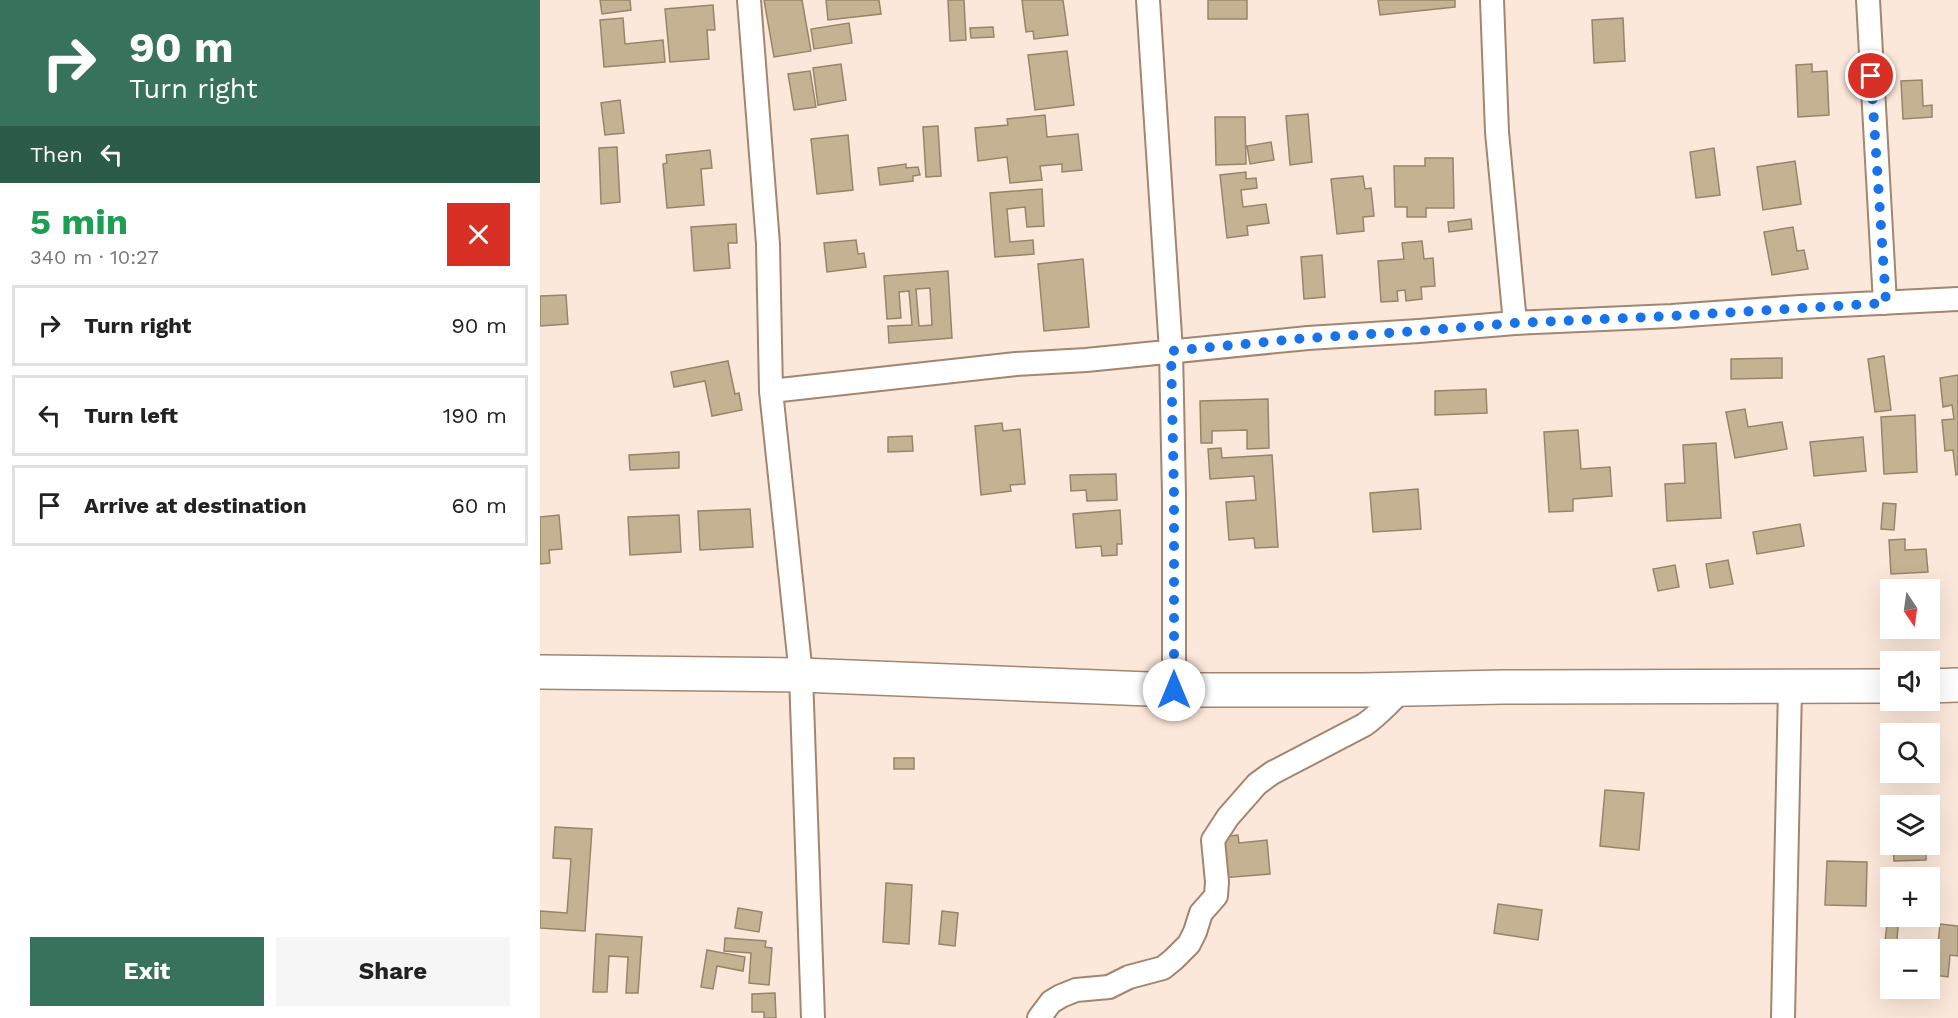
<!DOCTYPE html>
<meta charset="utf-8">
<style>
body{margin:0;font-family:"Work Sans",sans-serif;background:#f6f6f6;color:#222;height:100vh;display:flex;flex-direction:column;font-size:22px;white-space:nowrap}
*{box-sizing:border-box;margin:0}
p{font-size:20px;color:#767676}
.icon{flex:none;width:33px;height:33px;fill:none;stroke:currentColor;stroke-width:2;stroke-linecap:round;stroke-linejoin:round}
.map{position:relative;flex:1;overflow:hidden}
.drawer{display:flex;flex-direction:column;background:#fff;width:540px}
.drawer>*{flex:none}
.banner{background:#37725c;color:#fff;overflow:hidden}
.needle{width:39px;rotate:167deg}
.controls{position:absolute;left:1340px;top:579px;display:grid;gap:12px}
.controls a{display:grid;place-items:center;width:60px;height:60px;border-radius:0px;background:#fff;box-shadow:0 6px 24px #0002;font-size:30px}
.pin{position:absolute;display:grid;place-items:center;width:51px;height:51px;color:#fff;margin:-26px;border:3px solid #fff;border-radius:50%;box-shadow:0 2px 6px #0007}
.me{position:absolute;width:66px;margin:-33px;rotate:0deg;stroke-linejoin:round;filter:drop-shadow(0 0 4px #0008)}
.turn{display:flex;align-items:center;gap:21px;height:126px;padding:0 30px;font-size:27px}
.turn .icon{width:78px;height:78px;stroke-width:2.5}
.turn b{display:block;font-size:42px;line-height:51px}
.then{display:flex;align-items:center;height:57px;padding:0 30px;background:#0003;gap:12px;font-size:22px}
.round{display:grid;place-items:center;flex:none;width:63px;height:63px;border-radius:0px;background:#f6f6f6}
.head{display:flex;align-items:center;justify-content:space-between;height:102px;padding:0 30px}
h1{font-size:36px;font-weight:700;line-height:45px;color:#1e9e55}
.button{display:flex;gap:12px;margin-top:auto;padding:12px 30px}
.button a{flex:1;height:69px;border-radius:0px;background:#37725c;color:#fff;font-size:24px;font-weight:700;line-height:69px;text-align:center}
.button a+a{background:#f6f6f6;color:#222}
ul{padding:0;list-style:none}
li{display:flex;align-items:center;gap:18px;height:81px;margin:0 12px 9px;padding:0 18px;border:3px solid #e0e0e0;border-radius:0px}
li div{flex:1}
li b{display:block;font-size:22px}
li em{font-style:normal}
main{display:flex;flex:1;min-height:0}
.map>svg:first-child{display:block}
.building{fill:#c5b293;stroke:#978568;stroke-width:1.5;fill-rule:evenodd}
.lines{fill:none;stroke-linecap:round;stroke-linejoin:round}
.minor-casing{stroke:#a38570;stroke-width:26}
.trunk-casing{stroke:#a38570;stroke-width:36}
.minor{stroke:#fff;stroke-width:22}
.trunk{stroke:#fff;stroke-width:33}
.route{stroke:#1a73e8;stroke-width:10;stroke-dasharray:0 18}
</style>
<main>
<section class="drawer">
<div class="banner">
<div class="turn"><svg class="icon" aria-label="right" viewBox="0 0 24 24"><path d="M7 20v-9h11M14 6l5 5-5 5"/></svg><div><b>90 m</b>Turn right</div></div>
<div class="then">Then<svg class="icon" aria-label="left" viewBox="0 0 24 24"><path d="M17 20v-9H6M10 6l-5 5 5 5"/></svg></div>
</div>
<div class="head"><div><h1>5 min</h1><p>340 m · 10:27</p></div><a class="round" style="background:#d93025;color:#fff"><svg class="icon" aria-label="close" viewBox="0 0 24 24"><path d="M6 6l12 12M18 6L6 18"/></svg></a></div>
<ul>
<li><svg class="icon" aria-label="right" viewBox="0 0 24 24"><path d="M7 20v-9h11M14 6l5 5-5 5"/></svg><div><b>Turn right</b></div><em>90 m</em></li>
<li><svg class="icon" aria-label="left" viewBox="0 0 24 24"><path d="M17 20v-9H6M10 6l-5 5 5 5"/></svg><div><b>Turn left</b></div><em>190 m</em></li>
<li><svg class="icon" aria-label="arrive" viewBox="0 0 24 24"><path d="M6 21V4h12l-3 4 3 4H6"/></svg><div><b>Arrive at destination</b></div><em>60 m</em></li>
</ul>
<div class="button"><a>Exit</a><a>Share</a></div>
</section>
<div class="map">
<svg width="1418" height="1018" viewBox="0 0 1418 1018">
<rect width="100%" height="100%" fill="#fbe8da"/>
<path class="building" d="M 60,0 L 90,0 L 91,10 L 62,14 Z
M 224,0 L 262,0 L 271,51 L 234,57 Z
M 286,0 L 339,0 L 341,14 L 288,20 Z
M 408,0 L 424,0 L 426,40 L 410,41 Z
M 482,0 L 523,0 L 528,35 L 494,39 L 493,31 L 486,32 Z
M 668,0 L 707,0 L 707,19 L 668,19 Z
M 838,0 L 915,0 L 915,7 L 840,15 Z
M 173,5 L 175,30 L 167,30 L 169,59 L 130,62 L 125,9 Z
M 83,18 L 85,44 L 123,40 L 125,62 L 64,67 L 60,20 Z
M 1083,18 L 1085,61 L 1054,63 L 1052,20 Z
M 309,23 L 312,43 L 274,49 L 271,29 Z
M 453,27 L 454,37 L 431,38 L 430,28 Z
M 527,51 L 534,105 L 495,110 L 488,55 Z
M 301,64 L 306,100 L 278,105 L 273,68 Z
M 1272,64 L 1272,72 L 1287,71 L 1289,115 L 1258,117 L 1256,65 Z
M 270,71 L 276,107 L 254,110 L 248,74 Z
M 1382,80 L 1383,106 L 1392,105 L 1392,117 L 1363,119 L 1361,81 Z
M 80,100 L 84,133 L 65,135 L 61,103 Z
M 768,114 L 772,162 L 750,165 L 746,116 Z
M 505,115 L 507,137 L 538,134 L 542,170 L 522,172 L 522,164 L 500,166 L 502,180 L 470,183 L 467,157 L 438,161 L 435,128 L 468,125 L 467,119 Z
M 675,117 L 705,117 L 706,164 L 676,165 Z
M 398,126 L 401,176 L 386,177 L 383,127 Z
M 308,135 L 313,190 L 277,194 L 271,139 Z
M 731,142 L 734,160 L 710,164 L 707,146 Z
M 77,147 L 80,202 L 61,204 L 59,148 Z
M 1174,148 L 1180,195 L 1156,198 L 1150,152 Z
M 170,150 L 172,168 L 161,169 L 164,205 L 127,208 L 123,164 L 127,163 L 126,155 Z
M 885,158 L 913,158 L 914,208 L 886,208 L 886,217 L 867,217 L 867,207 L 855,207 L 854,166 L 885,166 Z
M 1255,161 L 1261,204 L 1223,210 L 1217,167 Z
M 366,164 L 366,168 L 378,167 L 380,175 L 373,176 L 373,181 L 340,185 L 338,168 Z
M 706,172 L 706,179 L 716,178 L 717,188 L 701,190 L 703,207 L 726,204 L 729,223 L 707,226 L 708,235 L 687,238 L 680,175 Z
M 823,176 L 825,189 L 831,188 L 834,216 L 823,217 L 824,231 L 797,234 L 791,179 Z
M 502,189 L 504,226 L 487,227 L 485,207 L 467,209 L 470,242 L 493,240 L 494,254 L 455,257 L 450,193 Z
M 931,219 L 932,229 L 909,232 L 908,222 Z
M 196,224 L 197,243 L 188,243 L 190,268 L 154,271 L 151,227 Z
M 1253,227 L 1257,251 L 1264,250 L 1268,269 L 1232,275 L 1224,232 Z
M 316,240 L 318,254 L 324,253 L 326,267 L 287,272 L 284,243 Z
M 882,241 L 884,259 L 893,258 L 895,286 L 881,287 L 882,299 L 866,301 L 865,290 L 857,291 L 858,301 L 841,302 L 838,261 L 864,259 L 862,243 Z
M 782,255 L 785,297 L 764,299 L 761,257 Z
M 543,259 L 549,327 L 504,331 L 498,264 Z
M 408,271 L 412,338 L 349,343 L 348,326 L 372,325 L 369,291 L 359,292 L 361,318 L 347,319 L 344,276 ZM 390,288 L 392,325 L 379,326 L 376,289 Z
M 26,295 L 28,324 L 0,326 L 0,296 Z
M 1344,356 L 1351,410 L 1335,412 L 1328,359 Z
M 1242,358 L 1242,378 L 1191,379 L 1191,359 Z
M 188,361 L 195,394 L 199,393 L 202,410 L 172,416 L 165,381 L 134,387 L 131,372 Z
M 1418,375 L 1418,474 L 1416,475 L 1413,450 L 1405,451 L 1402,420 L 1414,419 L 1412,405 L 1403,407 L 1400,378 Z
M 946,389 L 947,413 L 895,415 L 895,391 Z
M 728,399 L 729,448 L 707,449 L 707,430 L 672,431 L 672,443 L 661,443 L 660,401 Z
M 1205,409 L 1208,427 L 1242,422 L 1247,449 L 1195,458 L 1186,412 Z
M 1375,415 L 1377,472 L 1344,474 L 1341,417 Z
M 462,423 L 463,431 L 480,429 L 485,484 L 470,485 L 471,491 L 441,495 L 435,426 Z
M 1038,430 L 1041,469 L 1070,467 L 1072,496 L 1033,499 L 1033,511 L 1009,512 L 1004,432 Z
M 372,436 L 373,451 L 348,452 L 348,437 Z
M 1323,437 L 1326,471 L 1274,476 L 1270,442 Z
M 1176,443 L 1181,518 L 1127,521 L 1125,484 L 1145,483 L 1143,445 Z
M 681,448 L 682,458 L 732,455 L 738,547 L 715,548 L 714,538 L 689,540 L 686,502 L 716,500 L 714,476 L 670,479 L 668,449 Z
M 139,452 L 139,468 L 90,470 L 89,455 Z
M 576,474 L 577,500 L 547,501 L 546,490 L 531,491 L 530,475 Z
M 878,489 L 881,529 L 833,532 L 830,493 Z
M 1343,503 L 1356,504 L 1354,530 L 1341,529 Z
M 210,509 L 213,547 L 160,550 L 158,511 Z
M 580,510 L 582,544 L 577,544 L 577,555 L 562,556 L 561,546 L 536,548 L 533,514 Z
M 19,515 L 22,549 L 9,550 L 10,563 L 0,564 L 0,517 Z
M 139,515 L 141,552 L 90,555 L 88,517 Z
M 1260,524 L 1264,546 L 1217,554 L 1213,532 Z
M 1365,539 L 1365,550 L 1386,549 L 1388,572 L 1351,574 L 1349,540 Z
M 1188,560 L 1193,584 L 1170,588 L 1166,564 Z
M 1135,565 L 1139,587 L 1118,591 L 1113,569 Z
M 354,758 L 374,758 L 374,769 L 354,769 Z
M 1065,790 L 1104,793 L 1099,850 L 1060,846 Z
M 15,827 L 52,829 L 45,931 L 0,928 L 0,911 L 27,913 L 31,859 L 13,858 Z
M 698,835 L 699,843 L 727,840 L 730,874 L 681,878 L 678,837 Z
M 1353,844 L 1386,844 L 1386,860 L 1354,861 Z
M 1287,861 L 1327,862 L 1326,906 L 1285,905 Z
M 346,883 L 372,885 L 369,944 L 343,942 Z
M 958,904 L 1002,910 L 998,940 L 954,933 Z
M 1349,905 L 1350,916 L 1359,916 L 1356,950 L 1350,950 L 1350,951 L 1344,951 Z
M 198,908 L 222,912 L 219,932 L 195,928 Z
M 402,911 L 418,913 L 415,946 L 399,944 Z
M 1400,924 L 1418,926 L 1418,956 L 1410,955 L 1408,977 L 1395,975 Z
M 56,934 L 102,937 L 98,993 L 86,993 L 88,957 L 69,956 L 67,992 L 53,992 Z
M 185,938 L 226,941 L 225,947 L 232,948 L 229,985 L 209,983 L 211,953 L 184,951 Z
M 167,950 L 205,957 L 203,971 L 177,966 L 173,989 L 161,987 Z
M 235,993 L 236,1018 L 224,1018 L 224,1012 L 212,1012 L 212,994 Z"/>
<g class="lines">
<g class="minor-casing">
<path id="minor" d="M 209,0 L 228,244 L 231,391 L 261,675 L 273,1018
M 608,0 L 631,351 L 634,495 L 634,690
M 952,0 L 957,132 L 975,323
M 1328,0 L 1345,303
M 231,391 L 476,364 L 546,360 L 768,338 L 879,331 L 975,323 L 1132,316 L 1260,307 L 1418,299
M 499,1018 L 511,1002 L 521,996 L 536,990 L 569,987 L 589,977 L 623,968 L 634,959 L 649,944 L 655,932 L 661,913 L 676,896 L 677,882 L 673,840 L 688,817 L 717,784 L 732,773 L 824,725 C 839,715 850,701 864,689
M 1243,1018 L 1250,688"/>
</g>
<g class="trunk-casing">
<path id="trunk" d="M 0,672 L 261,675 L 634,690 L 823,690 L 964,687 L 1350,686
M 1389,686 L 1418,685"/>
</g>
<use href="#minor" class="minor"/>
<use href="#trunk" class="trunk"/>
</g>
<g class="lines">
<path class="route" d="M 634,690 L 634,495 L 631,351 L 768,338 L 879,331 L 975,323 L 1132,316 L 1346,303 L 1331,76"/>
</g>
</svg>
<div class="controls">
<a><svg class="needle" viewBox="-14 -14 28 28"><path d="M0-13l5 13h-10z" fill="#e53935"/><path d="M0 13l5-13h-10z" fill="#767676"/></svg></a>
<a><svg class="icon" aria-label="sound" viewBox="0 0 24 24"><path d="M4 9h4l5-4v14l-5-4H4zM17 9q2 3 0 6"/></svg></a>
<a><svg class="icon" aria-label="search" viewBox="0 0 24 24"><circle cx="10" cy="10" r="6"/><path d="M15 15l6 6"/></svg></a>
<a><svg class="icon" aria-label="layers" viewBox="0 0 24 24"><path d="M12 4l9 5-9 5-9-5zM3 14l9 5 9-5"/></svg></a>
<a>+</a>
<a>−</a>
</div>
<div class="pin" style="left:1331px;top:76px;background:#d93025"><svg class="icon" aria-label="arrive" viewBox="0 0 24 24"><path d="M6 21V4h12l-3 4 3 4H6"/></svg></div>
<svg class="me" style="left:634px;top:690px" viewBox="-20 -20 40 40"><circle r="19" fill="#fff"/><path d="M0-13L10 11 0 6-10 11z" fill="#1a73e8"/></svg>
</div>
</main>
